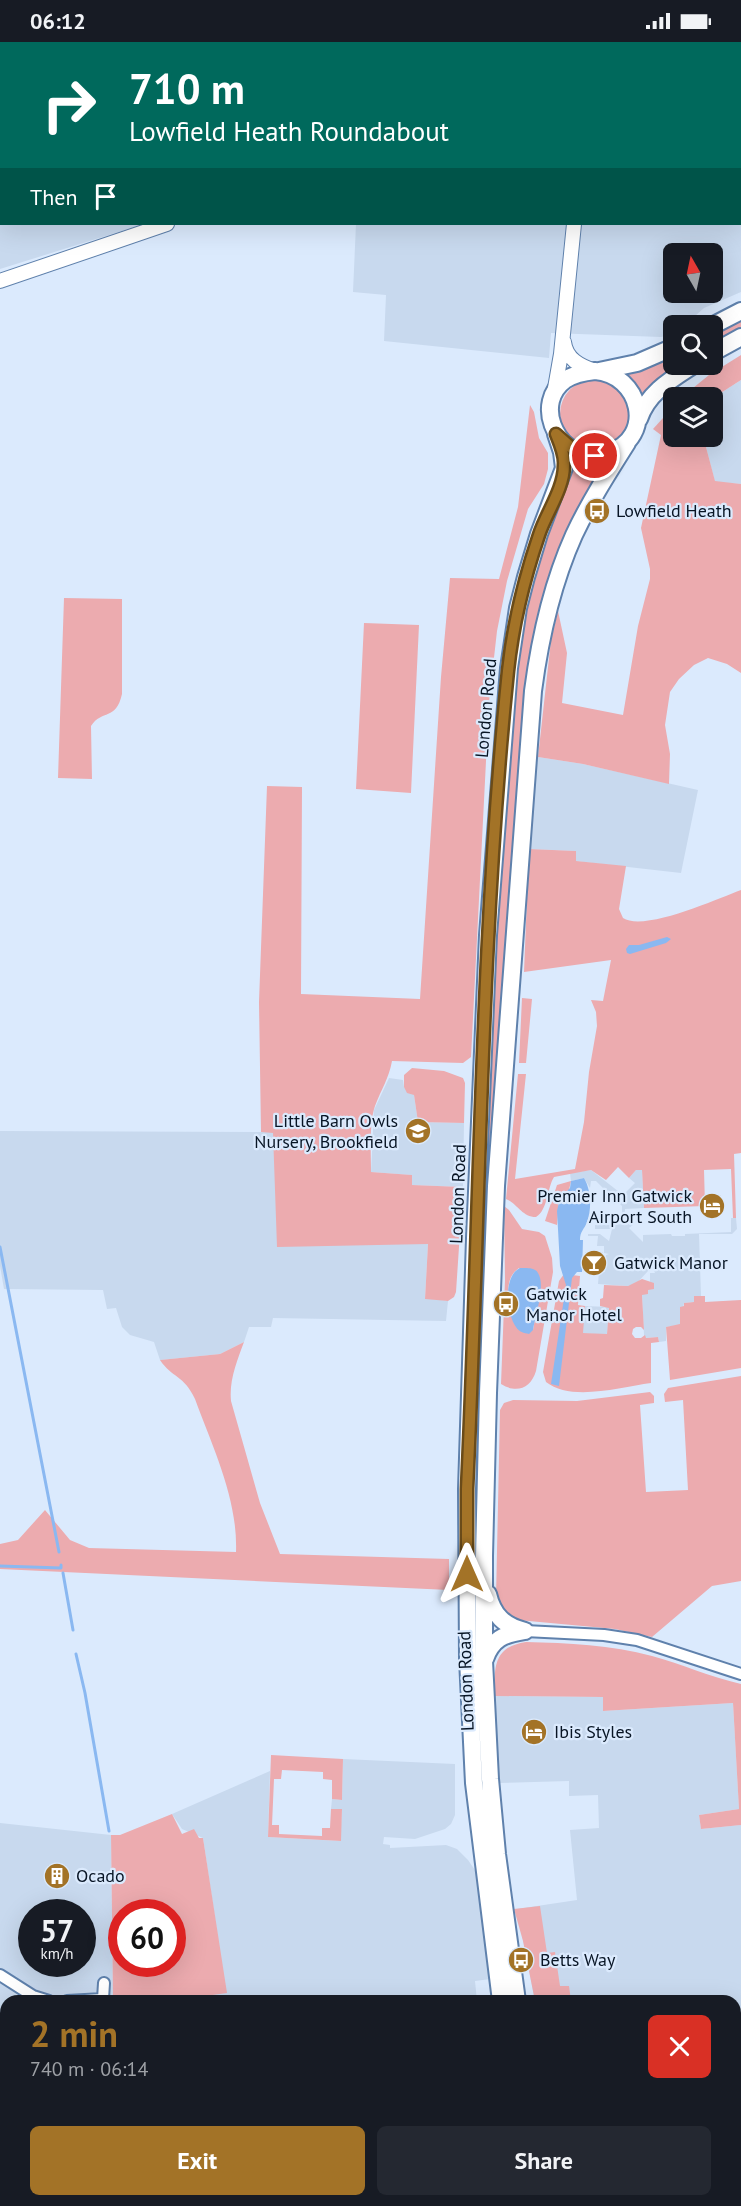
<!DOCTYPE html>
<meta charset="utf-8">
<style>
body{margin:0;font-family:"PT Sans",sans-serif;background:#242831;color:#f1f3f6;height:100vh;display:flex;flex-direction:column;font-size:22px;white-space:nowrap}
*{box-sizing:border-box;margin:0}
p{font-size:20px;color:#9ea1a6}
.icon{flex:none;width:33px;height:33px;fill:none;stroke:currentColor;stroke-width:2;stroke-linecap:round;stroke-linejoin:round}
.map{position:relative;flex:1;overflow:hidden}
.side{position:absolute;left:0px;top:1953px;width:741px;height:212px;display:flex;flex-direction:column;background:#171b24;border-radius:18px 18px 0 0;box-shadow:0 6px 24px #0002}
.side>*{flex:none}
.top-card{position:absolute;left:0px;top:0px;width:741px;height:183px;box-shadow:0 6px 24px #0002;background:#00695c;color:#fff;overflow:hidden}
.needle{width:39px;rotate:351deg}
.controls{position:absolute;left:663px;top:201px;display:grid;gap:12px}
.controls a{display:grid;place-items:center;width:60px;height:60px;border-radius:9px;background:#171b24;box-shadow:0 6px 24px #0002;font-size:30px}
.speed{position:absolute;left:18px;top:1857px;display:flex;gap:12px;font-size:30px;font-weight:700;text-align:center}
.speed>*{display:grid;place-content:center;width:78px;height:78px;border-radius:50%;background:#171b24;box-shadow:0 6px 24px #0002;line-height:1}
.speed small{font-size:15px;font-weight:400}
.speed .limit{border:9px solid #d22;background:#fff;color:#111}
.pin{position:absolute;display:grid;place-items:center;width:51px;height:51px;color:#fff;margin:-26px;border:3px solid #fff;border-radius:50%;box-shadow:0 2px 6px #0007}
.me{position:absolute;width:66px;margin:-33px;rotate:0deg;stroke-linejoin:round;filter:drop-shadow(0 0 4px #0008)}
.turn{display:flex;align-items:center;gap:21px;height:126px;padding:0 30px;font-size:27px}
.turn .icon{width:78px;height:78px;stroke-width:2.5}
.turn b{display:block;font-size:42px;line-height:51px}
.then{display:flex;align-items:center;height:57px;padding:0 30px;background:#0003;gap:12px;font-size:22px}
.round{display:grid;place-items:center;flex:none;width:63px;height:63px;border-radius:9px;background:#242831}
.head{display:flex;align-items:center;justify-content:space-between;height:102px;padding:0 30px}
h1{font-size:36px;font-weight:700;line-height:45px;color:#a37327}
.cta{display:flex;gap:12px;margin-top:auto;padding:12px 30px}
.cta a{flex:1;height:69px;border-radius:9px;background:#a37327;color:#fff;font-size:24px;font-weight:700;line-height:69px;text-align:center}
.cta a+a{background:#242831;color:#f1f3f6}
.status{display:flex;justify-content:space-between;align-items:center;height:42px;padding:0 30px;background:#171b24;direction:ltr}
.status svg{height:16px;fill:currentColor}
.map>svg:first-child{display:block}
.built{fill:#c8d9ee;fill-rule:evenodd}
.green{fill:#ecabaf;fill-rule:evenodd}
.water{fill:#8ab8f1}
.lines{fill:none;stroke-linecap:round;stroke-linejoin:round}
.stream{stroke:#8ab8f1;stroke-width:3}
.street-casing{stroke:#5f81ac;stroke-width:14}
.secondary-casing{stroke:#5f81ac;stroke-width:16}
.primary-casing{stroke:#5f81ac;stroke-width:20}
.street{stroke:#fff;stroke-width:10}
.secondary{stroke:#fff;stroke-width:14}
.primary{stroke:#fff;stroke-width:16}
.route-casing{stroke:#6a4b19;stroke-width:15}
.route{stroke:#a37327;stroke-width:10}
.labels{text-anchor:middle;stroke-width:4.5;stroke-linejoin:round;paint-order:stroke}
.poi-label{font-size:18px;fill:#081525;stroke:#dbeafd;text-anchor:start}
.street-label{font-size:18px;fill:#081525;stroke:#dbeafd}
</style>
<div class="status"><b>06:12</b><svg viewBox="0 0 49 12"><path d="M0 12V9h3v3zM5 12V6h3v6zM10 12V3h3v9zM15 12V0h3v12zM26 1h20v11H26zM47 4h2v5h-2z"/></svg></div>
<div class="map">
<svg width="741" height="2164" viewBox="0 0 741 2164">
<rect width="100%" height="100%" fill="#dbeafd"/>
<path class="built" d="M 0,0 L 741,0 L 741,250 L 704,266 L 685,283 L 674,284 L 673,292 L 661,295 L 551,291 L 549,316 L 384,299 L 386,253 L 353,250 L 356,182 L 740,182 L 740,2 L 2,2 L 2,182 L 144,182 L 0,227 ZM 674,212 L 712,212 L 712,250 L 674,250 Z
M 741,338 L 741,442 L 715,440 L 706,405 L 707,395 L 712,394 L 713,356 Z
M 538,715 L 583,722 L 698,748 L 681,831 L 575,819 L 576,809 L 529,807 L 534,732 Z
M 389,1036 L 403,1038 L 404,1045 L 414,1053 L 418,1080 L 464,1081 L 463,1145 L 412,1143 L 411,1133 L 371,1130 L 374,1068 Z
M 0,1089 L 273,1090 L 428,1202 L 425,1256 L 448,1259 L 446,1279 L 273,1276 L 271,1285 L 249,1285 L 244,1300 L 220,1312 L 160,1318 L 154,1300 L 130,1293 L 122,1285 L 116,1266 L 107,1267 L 103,1248 L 4,1247 L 0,1224 Z
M 642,1127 L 644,1166 L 625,1167 L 625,1170 L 622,1171 L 622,1164 L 612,1154 L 605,1151 L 605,1148 L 596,1139 L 591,1139 L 590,1146 L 584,1136 L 571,1139 L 570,1131 L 591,1128 L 623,1153 L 635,1141 L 629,1136 L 636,1128 Z
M 731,1176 L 736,1176 L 737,1187 L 732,1192 L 699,1192 L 701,1254 L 694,1254 L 694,1260 L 684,1261 L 680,1283 L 666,1285 L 666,1299 L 659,1300 L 658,1295 L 645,1296 L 644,1293 L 642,1252 L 648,1248 L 650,1242 L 650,1231 L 655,1231 L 649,1216 L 648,1229 L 636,1242 L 628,1244 L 598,1242 L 599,1229 L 605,1230 L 606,1213 L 609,1212 L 604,1211 L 604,1204 L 597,1204 L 598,1194 L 588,1194 L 588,1192 L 600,1192 L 609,1199 L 612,1187 L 595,1187 L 595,1183 L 634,1182 L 629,1186 L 643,1200 L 643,1193 L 671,1192 L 672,1194 L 685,1194 L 685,1192 L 731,1190 Z
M 585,1264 L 609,1265 L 607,1293 L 582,1291 Z
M 495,1654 L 603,1655 L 603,1669 L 733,1661 L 739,1767 L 699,1773 L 701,1787 L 741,1783 L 741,2164 L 545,2164 L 545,2159 L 735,2158 L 735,1959 L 535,1959 L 517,1867 L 577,1858 L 570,1788 L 599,1786 L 598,1753 L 569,1754 L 569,1739 L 498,1741 Z
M 343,1717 L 455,1722 L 455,1773 L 451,1782 L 445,1787 L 415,1797 L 384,1795 L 383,1802 L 390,1803 L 390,1806 L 446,1803 L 457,1807 L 468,1818 L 486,1844 L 498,1936 L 475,1939 L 477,1959 L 182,1959 L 184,1957 L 226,1950 L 203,1796 L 182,1787 L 172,1772 L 270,1729 L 268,1795 L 340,1799 L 342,1768 L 331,1767 L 332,1757 L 342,1758 Z
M 0,1781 L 111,1793 L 113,1959 L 6,1959 L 6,2158 L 532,2158 L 533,2164 L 0,2164 ZM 32,1870 L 82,1870 L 82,1922 L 32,1922 Z"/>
<path class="green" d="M 741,277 L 741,288 L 713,305 L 713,291 Z
M 673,313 L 674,322 L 685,323 L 642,354 L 625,333 L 624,331 Z
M 741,313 L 741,338 L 713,356 L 682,355 L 709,333 Z
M560 372a35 35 0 1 1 70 0a35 35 0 1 1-70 0Z
M 530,363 L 534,370 L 539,396 L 548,411 L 548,427 L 544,442 L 528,467 L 507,539 L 497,589 L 489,660 L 471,1015 L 463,1021 L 392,1019 C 389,1036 381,1048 375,1064 C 369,1081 371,1112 371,1130 L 412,1133 L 412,1143 L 463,1145 L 456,1250 L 454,1255 L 448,1259 L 425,1257 L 428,1202 L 277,1205 L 273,1091 L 261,1090 L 259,960 L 267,744 L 302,745 L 301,952 L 420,957 L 441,635 L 450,536 L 499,537 L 518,465 Z
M 673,365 L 674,394 L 707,395 L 706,405 L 715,439 L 741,442 L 741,631 L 727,622 L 708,616 L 694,623 L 679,637 L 670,650 L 665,683 L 670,712 L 669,742 L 583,722 L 538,715 L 551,598 L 558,569 L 567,611 L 562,661 L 623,673 L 638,584 L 650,537 L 650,527 L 641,486 L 661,393 L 653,387 Z
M 574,418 L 604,425 L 535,601 L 475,1660 L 474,1447 L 494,883 L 516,625 L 529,549 L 570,419 Z
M 64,556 L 122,557 L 122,652 C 116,679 102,667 91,684 L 92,737 L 58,736 Z
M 364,581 L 419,583 L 411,751 L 356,747 Z
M 529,807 L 576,809 L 576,819 L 626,824 L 619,867 L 623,876 C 644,890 717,857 741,848 L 741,1111 L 734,1112 L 736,1176 L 733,1176 L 731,1127 L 704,1128 L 705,1164 L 644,1166 L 642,1128 L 636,1128 L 629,1136 L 618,1125 L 606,1138 L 591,1128 L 554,1135 C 547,1146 548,1168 536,1175 C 522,1175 518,1162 506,1157 L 518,1032 L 526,1032 L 515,1137 L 575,1127 L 584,1080 L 589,1030 L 597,984 L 596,970 L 591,958 L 603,959 L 611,918 L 524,930 Z
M 522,956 L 532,957 L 526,1021 L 519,1021 Z
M 412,1026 L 444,1029 L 463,1036 L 465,1041 L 464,1081 L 418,1080 L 414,1053 L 407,1051 L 404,1045 L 404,1033 Z
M 571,1139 L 569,1148 L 559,1159 L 557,1183 L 545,1179 L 557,1143 Z
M 504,1164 L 509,1168 L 522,1187 L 539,1190 L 545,1194 L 552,1216 L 553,1230 L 536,1329 C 531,1346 517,1352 501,1342 L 505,1238 ZM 519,1226 L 540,1250 L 533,1288 L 515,1282 C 510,1265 501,1238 519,1226 Z
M 564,1232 L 580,1234 L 578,1263 L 585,1264 L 583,1291 L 607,1292 L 609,1266 L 600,1264 L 600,1257 L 603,1256 L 604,1243 L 628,1244 L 642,1237 L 654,1241 L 654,1247 L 648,1248 L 648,1252 L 642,1253 L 644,1288 L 641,1285 L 636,1285 L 633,1287 L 632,1292 L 635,1296 L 641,1296 L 645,1293 L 646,1296 L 658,1295 L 659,1300 L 651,1301 L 651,1341 C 621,1345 571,1360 546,1340 L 543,1330 L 559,1239 Z
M 694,1254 L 705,1254 L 705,1260 L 741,1258 L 741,1326 L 670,1338 L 666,1285 L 680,1282 L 680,1265 L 684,1264 L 684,1261 L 694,1260 Z
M 244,1300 C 237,1319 229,1338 231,1359 L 260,1461 L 280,1512 L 449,1517 L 449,1548 L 0,1527 L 0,1502 L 18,1498 L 45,1468 L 70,1498 L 89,1506 L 236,1510 C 238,1457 213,1406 195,1357 C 184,1333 172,1336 160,1318 L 220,1312 Z
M 741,1334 L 741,1539 L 712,1544 L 652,1595 L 615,1587 L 518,1578 L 505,1573 L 496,1556 L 500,1368 L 504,1361 L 513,1358 L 577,1359 L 650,1350 L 654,1354 L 654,1361 L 640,1363 L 646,1450 L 688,1448 L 683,1358 L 665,1360 L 664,1352 L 668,1346 Z
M 526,1600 C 568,1601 611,1603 652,1614 C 682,1622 710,1635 741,1642 L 741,1783 L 701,1787 L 699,1773 L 739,1767 L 733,1661 L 603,1669 L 603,1655 L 495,1654 C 494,1626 493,1605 526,1600 Z
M 271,1713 L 343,1717 L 342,1758 L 332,1757 L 332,1738 L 323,1737 L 323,1730 L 282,1728 L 281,1737 L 274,1737 L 272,1783 L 279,1783 L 279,1792 L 322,1794 L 322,1786 L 330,1786 L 331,1767 L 342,1767 L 341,1799 L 268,1795 Z
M 172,1772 L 182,1792 L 194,1787 L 199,1796 L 203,1796 L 227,1951 L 184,1957 L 182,1959 L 113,1959 L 111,1793 L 120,1793 ZM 122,1870 L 172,1870 L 172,1922 L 122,1922 Z
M 540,1864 L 547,1911 L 555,1910 L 560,1944 L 569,1944 L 571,1959 L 535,1959 L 523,1899 L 514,1867 Z"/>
<path class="water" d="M 667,895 L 671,897 L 666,901 L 630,912 L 627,911 L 626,907 L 629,903 L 639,903 Z
M 584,1136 C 591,1148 592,1166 587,1180 C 584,1188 580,1189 580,1198 L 583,1198 L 582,1230 L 577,1230 L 572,1236 L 559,1344 L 551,1342 L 566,1243 L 560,1224 L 557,1169 L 560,1156 L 570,1146 L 571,1139 Z
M 520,1226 C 526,1226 535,1225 538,1231 C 546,1244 535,1274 533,1288 L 529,1292 C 524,1291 519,1290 516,1285 C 506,1271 503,1234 520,1226 Z"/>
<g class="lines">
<path class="stream" d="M 0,1205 L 59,1510
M 0,1524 L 61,1526 L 61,1523
M 63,1531 L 73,1588
M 76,1612 L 85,1651 L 109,1789"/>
<g class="street-casing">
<path id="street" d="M 591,2 L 591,0
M 702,2 L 706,0
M 525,1589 L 604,1593 L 637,1598 L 741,1632
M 0,1933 L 33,1954 L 49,1959
M 103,1957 L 104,1941
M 67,1959 L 103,1957 L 103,1959
M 0,2112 L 6,2112
M 213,2158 L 225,2164"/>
</g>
<g class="secondary-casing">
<path id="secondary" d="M 0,239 L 167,182
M 564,300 C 566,317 580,324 595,329
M 554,352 L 561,312 L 574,182
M 735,2032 L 741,2032"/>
</g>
<g class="primary-casing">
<path id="primary" d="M 712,284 L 741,269
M 712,311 L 741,295
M 595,329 C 640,332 657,395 608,411 C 602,412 596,414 590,414 C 555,410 534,361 565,338 C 574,332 585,330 595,329 Z
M 599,329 L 637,321 L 674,305
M 639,377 C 648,350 672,337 695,322
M 488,1552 C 493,1573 504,1584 525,1589
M 485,1617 C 492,1597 504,1592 524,1589
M 501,1959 L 474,1741 L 468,1617 L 467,1447 L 475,1196 L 488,893 L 509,626 L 518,566 L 526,535 L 539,492 L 564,426 L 562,410 L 556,392
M 517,1959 L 497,1812 L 490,1737 L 484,1619 L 484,1514 L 488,1351 L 496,1144 L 533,649 C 540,596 552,542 574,493 C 589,461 608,431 627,401
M 532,2158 L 533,2164
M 545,2158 L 545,2164"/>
</g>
<use href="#street" class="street"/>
<use href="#secondary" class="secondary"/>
<use href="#primary" class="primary"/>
</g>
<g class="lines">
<g class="route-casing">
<path id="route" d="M 467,1532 L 467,1447 C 480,1175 480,901 508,629 C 513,582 524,537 539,493 C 546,471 564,447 564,423 C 565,413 560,402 556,392 L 574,408 L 595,414"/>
</g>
<use href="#route" class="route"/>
</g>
<defs>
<g id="bus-disc" transform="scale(1.35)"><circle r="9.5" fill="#a37327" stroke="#dbeafd"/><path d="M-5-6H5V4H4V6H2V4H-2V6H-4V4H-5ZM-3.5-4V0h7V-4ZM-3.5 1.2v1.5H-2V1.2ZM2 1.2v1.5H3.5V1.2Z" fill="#fff"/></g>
<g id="school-disc" transform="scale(1.35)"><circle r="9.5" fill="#a37327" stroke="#dbeafd"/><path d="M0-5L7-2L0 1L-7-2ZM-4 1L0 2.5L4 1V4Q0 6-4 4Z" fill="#fff"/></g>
<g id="hotel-disc" transform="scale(1.35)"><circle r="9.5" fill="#a37327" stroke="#dbeafd"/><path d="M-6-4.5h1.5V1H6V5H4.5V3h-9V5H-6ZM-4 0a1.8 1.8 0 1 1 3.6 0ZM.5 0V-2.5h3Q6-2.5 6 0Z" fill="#fff"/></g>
<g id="bar-disc" transform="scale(1.35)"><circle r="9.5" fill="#a37327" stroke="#dbeafd"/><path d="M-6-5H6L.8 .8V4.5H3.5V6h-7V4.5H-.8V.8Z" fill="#fff"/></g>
<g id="building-disc" transform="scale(1.35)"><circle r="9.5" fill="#a37327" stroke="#dbeafd"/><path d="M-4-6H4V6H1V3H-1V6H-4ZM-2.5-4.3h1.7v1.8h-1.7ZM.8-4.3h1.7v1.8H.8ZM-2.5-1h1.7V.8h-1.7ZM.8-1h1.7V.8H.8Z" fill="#fff"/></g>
</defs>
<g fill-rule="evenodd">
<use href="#bus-disc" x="597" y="469"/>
<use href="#school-disc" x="418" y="1089"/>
<use href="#hotel-disc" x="712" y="1164"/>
<use href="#bar-disc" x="594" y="1221"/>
<use href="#bus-disc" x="506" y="1262"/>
<use href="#hotel-disc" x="534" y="1690"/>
<use href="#building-disc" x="57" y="1834"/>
<use href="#bus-disc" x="521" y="1918"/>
</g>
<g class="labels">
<g class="poi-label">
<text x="616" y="475">Lowfield Heath</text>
<text x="398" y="1085" text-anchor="end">Little Barn Owls<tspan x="398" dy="21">Nursery, Brookfield</tspan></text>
<text x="692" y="1160" text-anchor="end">Premier Inn Gatwick<tspan x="692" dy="21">Airport South</tspan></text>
<text x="614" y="1227">Gatwick Manor</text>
<text x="526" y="1258">Gatwick<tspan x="526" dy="21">Manor Hotel</tspan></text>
<text x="554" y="1696">Ibis Styles</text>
<text x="76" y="1840">Ocado</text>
<text x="540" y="1924">Betts Way</text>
</g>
<g class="street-label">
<text transform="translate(486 666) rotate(-85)" y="6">London Road</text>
<text transform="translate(458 1152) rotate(-88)" y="6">London Road</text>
<text transform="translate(466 1639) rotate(-92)" y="6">London Road</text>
</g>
</g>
</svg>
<div class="controls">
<a><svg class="needle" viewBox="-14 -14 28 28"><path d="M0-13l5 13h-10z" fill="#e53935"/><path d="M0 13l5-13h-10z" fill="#9ea1a6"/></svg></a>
<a><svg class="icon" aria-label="search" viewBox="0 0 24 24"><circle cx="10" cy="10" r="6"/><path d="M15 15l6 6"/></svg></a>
<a><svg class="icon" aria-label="layers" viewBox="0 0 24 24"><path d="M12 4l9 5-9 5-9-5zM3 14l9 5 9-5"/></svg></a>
</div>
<div class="speed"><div>57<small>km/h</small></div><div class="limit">60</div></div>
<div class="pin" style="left:595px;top:414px;background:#d93025"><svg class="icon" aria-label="arrive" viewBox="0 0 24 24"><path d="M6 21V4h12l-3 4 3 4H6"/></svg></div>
<svg class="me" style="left:467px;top:1532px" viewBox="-20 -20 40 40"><path d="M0-17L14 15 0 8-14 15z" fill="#a37327" stroke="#fff" stroke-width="4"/></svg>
<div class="top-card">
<div class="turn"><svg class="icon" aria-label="right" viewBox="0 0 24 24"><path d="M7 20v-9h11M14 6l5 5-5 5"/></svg><div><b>710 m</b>Lowfield Heath Roundabout</div></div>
<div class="then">Then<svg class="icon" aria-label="arrive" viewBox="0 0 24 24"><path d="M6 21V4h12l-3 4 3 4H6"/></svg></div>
</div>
<section class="side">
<div class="head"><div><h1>2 min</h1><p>740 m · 06:14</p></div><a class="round" style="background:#d93025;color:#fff"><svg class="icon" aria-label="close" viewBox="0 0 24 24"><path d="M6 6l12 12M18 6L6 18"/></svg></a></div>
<div class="cta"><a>Exit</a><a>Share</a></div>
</section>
</div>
